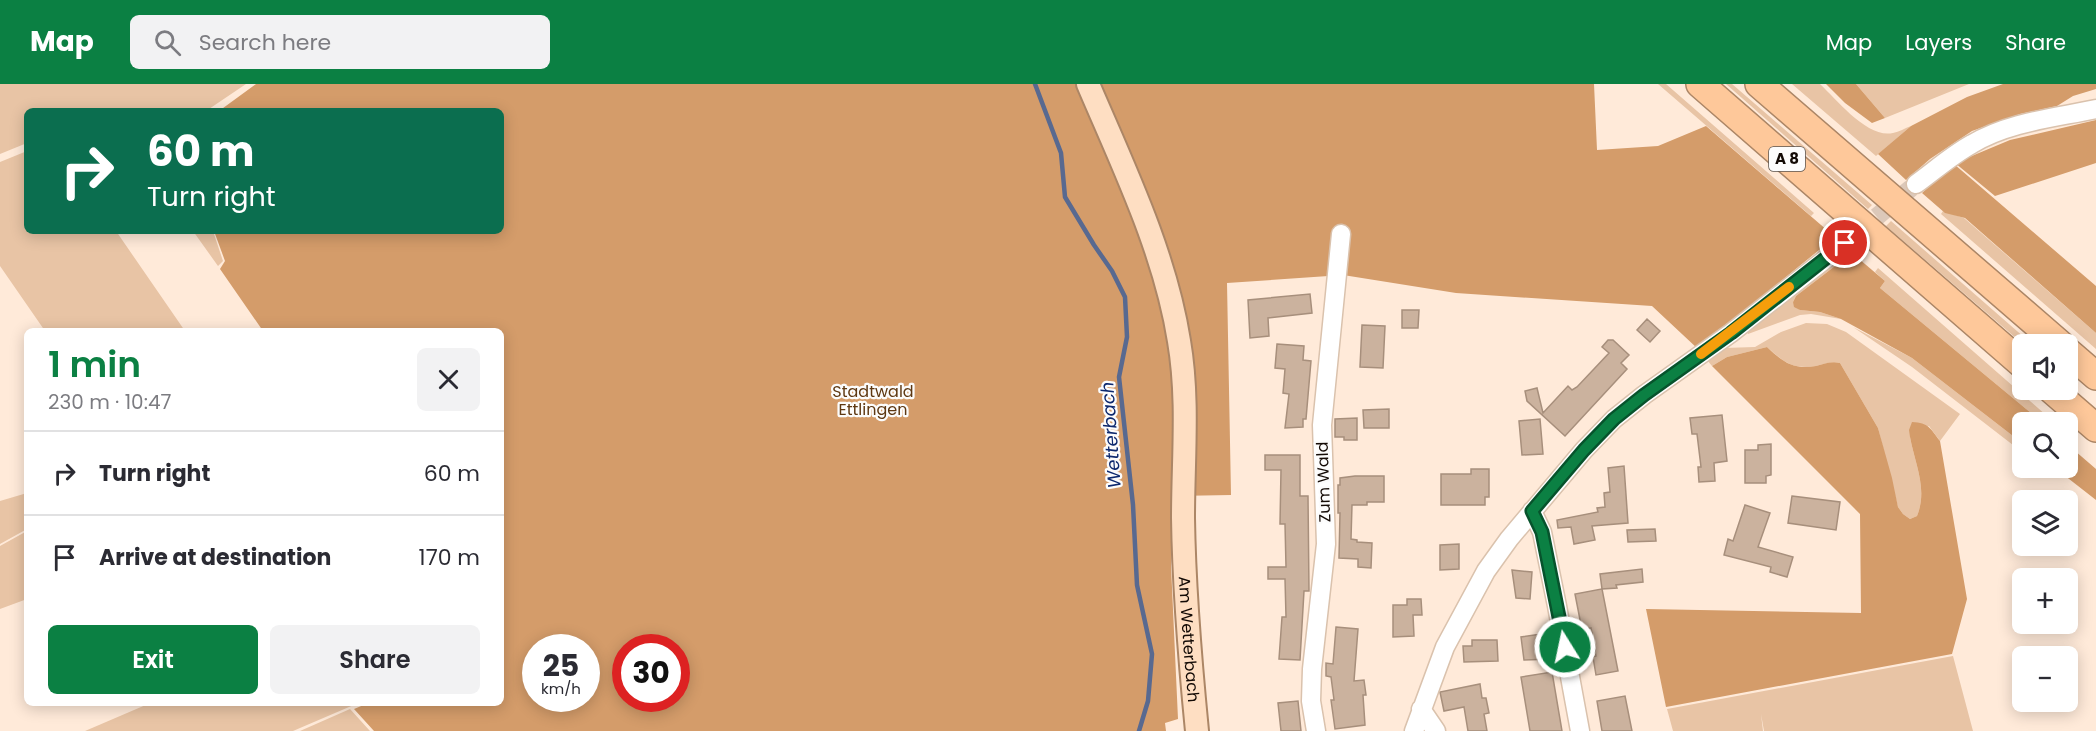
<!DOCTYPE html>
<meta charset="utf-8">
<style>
body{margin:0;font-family:Poppins,sans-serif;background:#f2f2f3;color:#2b2b33;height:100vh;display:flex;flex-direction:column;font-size:22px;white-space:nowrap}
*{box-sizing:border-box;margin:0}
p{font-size:20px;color:#7c7c81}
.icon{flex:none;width:33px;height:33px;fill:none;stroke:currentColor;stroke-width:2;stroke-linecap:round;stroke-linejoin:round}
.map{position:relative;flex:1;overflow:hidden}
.panel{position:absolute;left:24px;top:244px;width:480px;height:378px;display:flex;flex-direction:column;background:#fff;border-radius:9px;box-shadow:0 3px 15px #0003}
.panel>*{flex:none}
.guide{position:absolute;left:24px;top:24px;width:480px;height:126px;border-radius:9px;box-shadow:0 3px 15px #0003;background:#0b6e4f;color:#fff;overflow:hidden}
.tools{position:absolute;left:2012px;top:250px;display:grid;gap:12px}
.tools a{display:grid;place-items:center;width:66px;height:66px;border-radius:9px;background:#fff;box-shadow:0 3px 15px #0003;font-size:30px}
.speed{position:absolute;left:522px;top:550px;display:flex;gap:12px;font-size:30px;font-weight:700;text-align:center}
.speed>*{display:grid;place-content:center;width:78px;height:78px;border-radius:50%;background:#fff;box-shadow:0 3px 15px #0003;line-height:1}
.speed small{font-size:15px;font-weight:400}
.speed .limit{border:9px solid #d22;background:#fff;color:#111}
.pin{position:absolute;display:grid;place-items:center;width:51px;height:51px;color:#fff;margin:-26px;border:3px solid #fff;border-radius:50%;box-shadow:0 2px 6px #0007}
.me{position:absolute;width:66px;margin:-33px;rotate:350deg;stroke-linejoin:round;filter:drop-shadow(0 0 4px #0008)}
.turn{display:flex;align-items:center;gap:21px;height:126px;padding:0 24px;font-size:27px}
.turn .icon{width:78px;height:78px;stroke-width:2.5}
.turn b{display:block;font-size:42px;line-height:51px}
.round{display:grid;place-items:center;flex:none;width:63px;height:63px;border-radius:9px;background:#f2f2f3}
.summary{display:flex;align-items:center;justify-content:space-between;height:102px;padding:0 24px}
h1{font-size:36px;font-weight:600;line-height:45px;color:#0b8043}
.cta{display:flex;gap:12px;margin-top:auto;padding:12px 24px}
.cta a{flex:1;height:69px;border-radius:9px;background:#0b8043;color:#fff;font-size:24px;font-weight:600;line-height:69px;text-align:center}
.cta a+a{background:#f2f2f3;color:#2b2b33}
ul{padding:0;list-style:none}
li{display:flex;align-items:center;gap:18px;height:84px;padding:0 24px;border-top:2px solid #e1e1e2}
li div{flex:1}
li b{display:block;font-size:22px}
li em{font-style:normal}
header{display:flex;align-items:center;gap:36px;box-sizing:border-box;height:84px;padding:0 30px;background:#0b8043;color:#fff}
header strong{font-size:28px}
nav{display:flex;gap:33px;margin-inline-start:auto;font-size:21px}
.search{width:420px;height:54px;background:#f2f2f3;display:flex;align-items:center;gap:15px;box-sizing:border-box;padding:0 21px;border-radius:9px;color:#7c7c81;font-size:22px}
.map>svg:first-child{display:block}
.green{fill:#e8c4a5}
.forest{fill:#d49c6a;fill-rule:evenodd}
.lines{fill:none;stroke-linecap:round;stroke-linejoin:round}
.stream{stroke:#586990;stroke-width:4.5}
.building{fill:#cbb29e;stroke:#a78f7c;stroke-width:1.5}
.minor-tunnel{stroke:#dcc8b9;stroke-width:18;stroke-dasharray:18 9;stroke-linecap:butt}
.minor-casing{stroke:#dac2ad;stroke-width:21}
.major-casing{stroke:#ac8666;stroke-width:26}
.highway-casing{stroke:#ac8666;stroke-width:30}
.minor{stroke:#fff;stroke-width:18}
.major{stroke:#fedec2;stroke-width:22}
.highway{stroke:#fec89a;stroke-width:27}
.route-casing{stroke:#07532c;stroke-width:15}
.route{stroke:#0b8043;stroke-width:10}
.slow{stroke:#f59e0b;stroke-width:10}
.labels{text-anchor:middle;stroke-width:4.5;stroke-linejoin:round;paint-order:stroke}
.shield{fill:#fcfcfc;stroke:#59534f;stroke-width:1.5}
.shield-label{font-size:15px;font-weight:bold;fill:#130a05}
.park-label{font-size:16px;fill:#5e3812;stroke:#fcfcfc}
.street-label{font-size:16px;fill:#130a05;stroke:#fcfcfc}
.water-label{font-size:18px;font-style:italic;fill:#0e296e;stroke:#fcfcfc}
</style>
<header>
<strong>Map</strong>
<div class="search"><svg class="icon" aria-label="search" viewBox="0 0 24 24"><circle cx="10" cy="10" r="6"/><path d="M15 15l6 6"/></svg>Search here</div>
<nav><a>Map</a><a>Layers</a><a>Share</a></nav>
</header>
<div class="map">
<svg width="2096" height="647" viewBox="0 0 2096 647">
<rect width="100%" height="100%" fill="#ffead9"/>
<path class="green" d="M 0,0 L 246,0 L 206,27 L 27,27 L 27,59 L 0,70 Z
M 1658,0 L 1666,0 L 1814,129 L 1811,132 Z
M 1726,0 L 1732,0 L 1872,121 L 1868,125 Z
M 1792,0 L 1820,0 C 1837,16 1868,55 1893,49 C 1899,48 1905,44 1911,42 L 1876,72 Z
M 1856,0 L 1969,0 L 1885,34 Z
M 27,67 L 27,147 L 116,147 L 185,247 L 45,247 L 0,182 L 0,78 Z
M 1943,127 L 1964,134 L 2096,249 L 2096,265 L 1941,130 Z
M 1891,137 L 2033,261 L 2024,261 L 1886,142 Z
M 193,147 L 213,147 L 223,177 L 218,182 Z
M 1852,169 L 1796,212 L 1793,218 L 1800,226 L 1820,228 L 1841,235 L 1811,230 L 1800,231 L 1748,250 L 1747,246 L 1817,189 Z
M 1878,184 L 2055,339 L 2043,339 L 1880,204 L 1885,197 L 1875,188 Z
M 1806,239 L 1827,240 L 1846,248 L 1960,330 L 1940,357 L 1929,342 L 1910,353 C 1915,380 1928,405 1917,432 L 1910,435 L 1903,430 L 1898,423 L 1878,344 L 1840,279 C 1832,277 1824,280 1816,282 C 1792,286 1783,277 1767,263 L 1727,273 L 1712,282 L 1707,276 L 1724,264 L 1755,263 L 1781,248 Z
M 1853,243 L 1912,274 L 2022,359 L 2022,368 L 1912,283 Z
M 27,409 L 27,445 L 0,460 L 0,417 Z
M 27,447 L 27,515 L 0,525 L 0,462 Z
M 1953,572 L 1973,647 L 1764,647 L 1761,630 L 1763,647 L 1673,647 L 1667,625 Z
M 148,620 L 356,620 L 293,647 L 85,647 Z
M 350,625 L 370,647 L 300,647 Z"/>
<path class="forest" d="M 256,0 L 1594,0 L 1597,66 L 1658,62 L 1706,42 L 1835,153 L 1698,265 L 1652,222 L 1456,209 L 1343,191 L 1227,199 L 1231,411 L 1175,412 L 1171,482 L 1178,635 L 1165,639 L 1166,647 L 374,647 L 354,625 L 366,620 L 501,620 L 501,248 L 263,247 L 220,185 L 225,177 L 214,147 L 501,147 L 501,27 L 219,27 ZM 536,564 L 586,564 L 586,615 L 536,615 ZM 626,564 L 676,564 L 676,615 L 626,615 Z
M 1826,0 L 1856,0 L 1885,34 L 1872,39 L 1845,19 Z
M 2003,0 L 2096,0 L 2096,5 L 2073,12 L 2057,22 L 2020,30 L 1972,47 L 1930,75 L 1906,96 L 1878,70 L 1911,42 L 1967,13 Z
M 2096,36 L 2096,79 L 1995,112 L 1955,79 L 2010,56 Z
M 1954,80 L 2096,202 L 2096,249 L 1965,134 L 1945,129 L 1922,109 Z
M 1852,169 L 1885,197 L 1880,204 L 2043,339 L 2022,339 L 2022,359 L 1912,274 L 1841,235 L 1820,228 L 1800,226 L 1794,223 L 1793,218 L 1796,212 Z
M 1767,263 C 1783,278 1793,286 1816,282 C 1824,280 1831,277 1840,279 L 1878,344 L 1892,394 L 1898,423 L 1903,430 L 1910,435 L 1917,432 C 1928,405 1915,380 1910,353 L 1909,346 L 1912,338 C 1929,339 1930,344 1940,357 L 1967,515 L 1952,570 L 1666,623 L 1646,525 L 1861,529 L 1860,430 L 1712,282 L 1727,273 Z
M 2067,360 L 2096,385 L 2096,416 L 2055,384 L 2067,384 Z"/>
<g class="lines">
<path class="stream" d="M 1035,0 L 1061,69 L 1065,113 L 1094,161 L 1112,187 L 1125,213 L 1127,253 L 1119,293 L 1133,421 L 1137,501 L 1152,570 L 1148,617 L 1139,647"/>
</g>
<path class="building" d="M 1310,210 L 1312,229 L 1268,234 L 1269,252 L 1250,254 L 1248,216 Z
M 1402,226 L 1419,226 L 1418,244 L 1402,244 Z
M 1647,235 L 1660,247 L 1650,258 L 1637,246 Z
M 1362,241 L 1385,242 L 1383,284 L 1360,283 Z
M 1608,256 L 1613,256 L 1629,271 L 1621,279 L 1627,285 L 1565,352 L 1527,317 L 1525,307 L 1537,304 L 1543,329 L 1568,302 L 1572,306 L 1577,303 L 1609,269 L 1602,263 Z
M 1277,260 L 1304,262 L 1303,276 L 1311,277 L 1306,335 L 1303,335 L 1303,343 L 1285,344 L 1289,310 L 1283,309 L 1285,285 L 1275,284 Z
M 1389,325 L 1389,344 L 1364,344 L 1363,326 Z
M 1722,331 L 1727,377 L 1714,379 L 1715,397 L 1699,398 L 1698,383 L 1701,383 L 1697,350 L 1692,350 L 1690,334 Z
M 1357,334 L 1357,356 L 1344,356 L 1344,353 L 1335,353 L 1335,335 Z
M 1540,335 L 1543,370 L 1522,371 L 1519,337 Z
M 1771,360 L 1771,391 L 1766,392 L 1766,399 L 1745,399 L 1745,366 L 1758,366 L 1758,361 Z
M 1265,371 L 1300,371 L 1300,412 L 1308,412 L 1309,507 L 1304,507 L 1300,576 L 1279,575 L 1282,533 L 1286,533 L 1285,495 L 1268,495 L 1268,483 L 1286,483 L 1285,440 L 1280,440 L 1281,386 L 1265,386 Z
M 1624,382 L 1628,439 L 1592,442 L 1595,456 L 1574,460 L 1571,443 L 1558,444 L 1557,436 L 1598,428 L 1597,424 L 1605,423 L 1604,409 L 1610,408 L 1608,384 Z
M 1471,385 L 1489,385 L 1489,413 L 1485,413 L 1485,421 L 1441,421 L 1441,390 L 1471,390 Z
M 1355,392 L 1384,392 L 1384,418 L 1367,418 L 1367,421 L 1352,421 L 1351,455 L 1357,456 L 1357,458 L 1372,459 L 1371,484 L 1358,483 L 1358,475 L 1339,474 L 1340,429 L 1338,429 L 1338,401 L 1340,401 L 1340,394 Z
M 1792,412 L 1840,418 L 1836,446 L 1788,439 Z
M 1745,421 L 1770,429 L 1758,463 L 1793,473 L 1787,493 L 1770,488 L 1771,483 L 1724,471 L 1728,455 L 1733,457 Z
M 1655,445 L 1656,457 L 1628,458 L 1627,446 Z
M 1459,460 L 1459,485 L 1440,486 L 1440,461 Z
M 1642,485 L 1643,498 L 1616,501 L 1617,504 L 1602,505 L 1618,587 L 1596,591 L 1593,573 L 1596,572 L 1591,544 L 1582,546 L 1575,510 L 1602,505 L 1600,490 Z
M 1512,486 L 1532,488 L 1530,515 L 1516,514 Z
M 1407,515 L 1421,515 L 1422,531 L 1413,531 L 1414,552 L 1393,553 L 1393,521 L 1407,521 Z
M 1336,543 L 1358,545 L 1354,597 L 1364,596 L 1366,611 L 1363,611 L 1365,641 L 1335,645 L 1331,616 L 1334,616 L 1331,593 L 1326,592 L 1326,579 L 1333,580 Z
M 1548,549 L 1552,575 L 1524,576 L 1521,553 Z
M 1472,556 L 1497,556 L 1498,577 L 1464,578 L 1463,562 L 1472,562 Z
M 1552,588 L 1562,647 L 1530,647 L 1521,593 Z
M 1480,600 L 1482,614 L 1486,614 L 1489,629 L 1484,630 L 1487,647 L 1468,647 L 1464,623 L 1444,627 L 1440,608 Z
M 1625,612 L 1632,647 L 1602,647 L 1597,617 Z
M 1298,617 L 1301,647 L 1281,647 L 1278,619 Z"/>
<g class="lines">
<path class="minor-tunnel" d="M 1856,150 L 1916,100"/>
<g class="minor-casing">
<path id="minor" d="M 1916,100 C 1934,87 1952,71 1972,60 C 2009,38 2054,34 2096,25
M 1532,427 L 1542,448 L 1557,522 L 1580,647
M 1421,625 L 1436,647
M 1316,647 L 1311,617 L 1312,585 L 1326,460 L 1322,341 L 1341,150
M 1414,647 L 1445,563 L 1486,487 L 1509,455 L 1584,366 L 1614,335 L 1644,311 L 1731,249 L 1846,159"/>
</g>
<g class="major-casing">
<g id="major">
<path id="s1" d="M 1088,0 C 1123,82 1165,168 1179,257 C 1189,315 1183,375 1183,434 C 1184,505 1190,576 1197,647"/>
</g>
</g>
<g class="highway-casing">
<path id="highway" d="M 1700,0 L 2022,280
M 1759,0 L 2061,261
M 2067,267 L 2096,292
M 2052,306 L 2096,344"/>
</g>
<use href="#minor" class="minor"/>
<use href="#major" class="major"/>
<use href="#highway" class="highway"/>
</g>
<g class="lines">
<g class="route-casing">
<path id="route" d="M 1565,563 L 1542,448 L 1532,427 L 1584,366 L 1614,335 L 1644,311 L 1731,249 L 1845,159"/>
</g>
<use href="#route" class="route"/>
<path class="slow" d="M 1701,270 L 1789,203"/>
</g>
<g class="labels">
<rect class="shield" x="1769" y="63" width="36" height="24" rx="4.5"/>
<g class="shield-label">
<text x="1787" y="80">A 8</text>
</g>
<g class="park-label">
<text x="873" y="313">Stadtwald<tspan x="873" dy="18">Ettlingen</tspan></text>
</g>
<g class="street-label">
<text transform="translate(1323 398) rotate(-92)" y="6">Zum Wald</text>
<text dy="6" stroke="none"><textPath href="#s1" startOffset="572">Am Wetterbach</textPath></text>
</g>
<g class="water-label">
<text transform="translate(1111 351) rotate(-94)" y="6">Wetterbach</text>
</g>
</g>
</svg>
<div class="tools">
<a><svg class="icon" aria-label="sound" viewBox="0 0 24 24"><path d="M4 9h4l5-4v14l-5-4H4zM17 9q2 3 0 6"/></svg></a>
<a><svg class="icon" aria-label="search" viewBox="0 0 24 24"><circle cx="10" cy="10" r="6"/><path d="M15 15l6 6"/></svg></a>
<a><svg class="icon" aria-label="layers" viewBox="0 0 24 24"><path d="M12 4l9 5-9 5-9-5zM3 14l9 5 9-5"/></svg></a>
<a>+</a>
<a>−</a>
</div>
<div class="speed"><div>25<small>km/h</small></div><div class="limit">30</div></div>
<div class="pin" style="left:1845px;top:159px;background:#d93025"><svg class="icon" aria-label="arrive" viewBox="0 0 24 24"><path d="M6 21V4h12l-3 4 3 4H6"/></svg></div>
<svg class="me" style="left:1565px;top:563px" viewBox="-20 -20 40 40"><circle r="17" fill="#0b8043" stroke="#fff" stroke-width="3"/><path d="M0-11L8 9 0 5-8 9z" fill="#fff"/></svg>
<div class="guide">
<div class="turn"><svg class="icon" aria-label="right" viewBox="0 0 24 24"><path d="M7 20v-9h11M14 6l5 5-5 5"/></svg><div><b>60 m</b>Turn right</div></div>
</div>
<section class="panel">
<div class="summary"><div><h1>1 min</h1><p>230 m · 10:47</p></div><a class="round"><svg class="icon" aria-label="close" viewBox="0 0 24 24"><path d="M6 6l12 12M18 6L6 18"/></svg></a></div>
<ul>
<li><svg class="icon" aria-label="right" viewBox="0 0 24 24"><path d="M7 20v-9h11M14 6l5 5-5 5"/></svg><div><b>Turn right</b></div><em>60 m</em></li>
<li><svg class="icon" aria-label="arrive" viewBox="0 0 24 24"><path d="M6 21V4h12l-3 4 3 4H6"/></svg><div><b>Arrive at destination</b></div><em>170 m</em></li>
</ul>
<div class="cta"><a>Exit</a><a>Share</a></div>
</section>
</div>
